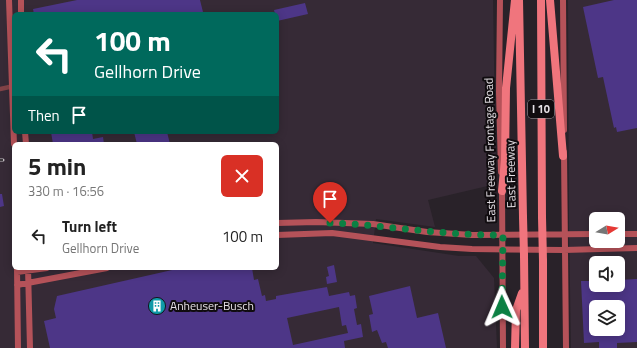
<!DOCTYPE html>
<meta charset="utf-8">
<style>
body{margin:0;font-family:"Titillium Web",sans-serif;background:#f6f6f6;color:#222;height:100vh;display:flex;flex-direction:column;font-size:15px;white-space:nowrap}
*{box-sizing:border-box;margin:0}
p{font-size:13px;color:#767676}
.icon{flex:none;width:22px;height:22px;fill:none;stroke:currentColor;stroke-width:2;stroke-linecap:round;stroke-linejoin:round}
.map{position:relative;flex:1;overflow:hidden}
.sheet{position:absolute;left:12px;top:142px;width:267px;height:128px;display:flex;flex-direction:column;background:#fff;border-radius:6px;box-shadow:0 2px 10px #0003}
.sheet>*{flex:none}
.guide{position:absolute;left:12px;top:12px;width:267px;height:122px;border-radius:6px;box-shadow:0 2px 10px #0003;background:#00695c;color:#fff;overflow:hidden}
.needle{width:26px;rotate:79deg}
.tools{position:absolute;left:589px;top:212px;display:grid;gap:8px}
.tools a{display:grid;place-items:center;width:36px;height:36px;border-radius:6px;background:#fff;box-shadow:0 2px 10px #0003;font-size:20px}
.pin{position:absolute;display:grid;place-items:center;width:34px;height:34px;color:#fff;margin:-41px -17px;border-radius:50% 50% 50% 0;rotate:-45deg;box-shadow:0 0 4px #0007}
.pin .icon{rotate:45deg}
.me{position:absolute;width:44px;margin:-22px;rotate:359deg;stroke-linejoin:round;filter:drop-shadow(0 0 3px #0008)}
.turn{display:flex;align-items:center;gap:14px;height:84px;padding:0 16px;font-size:18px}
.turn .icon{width:52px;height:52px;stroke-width:2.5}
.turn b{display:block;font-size:28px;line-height:34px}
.then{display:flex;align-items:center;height:38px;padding:0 16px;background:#0003;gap:8px;font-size:15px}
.round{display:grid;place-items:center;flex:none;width:42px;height:42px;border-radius:6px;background:#f6f6f6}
.overview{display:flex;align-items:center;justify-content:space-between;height:68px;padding:0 16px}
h1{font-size:24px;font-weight:700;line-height:30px}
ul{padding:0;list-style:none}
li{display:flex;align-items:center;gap:12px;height:52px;padding:0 16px}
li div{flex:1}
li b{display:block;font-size:15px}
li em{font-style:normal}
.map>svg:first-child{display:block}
.built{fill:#362a36;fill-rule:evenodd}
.building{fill:#4d3687;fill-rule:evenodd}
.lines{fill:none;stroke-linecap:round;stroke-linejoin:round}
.minor{stroke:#824347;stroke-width:4.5}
.secondary{stroke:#b55259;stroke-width:6}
.motorway{stroke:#f0757d;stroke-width:8}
.rail-casing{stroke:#c4bfc4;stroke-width:3}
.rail{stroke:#100c0f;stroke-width:1.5;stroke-dasharray:4.5;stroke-linecap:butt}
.motorway-bridge{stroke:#f0757d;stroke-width:8}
.route{stroke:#0b8043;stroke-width:7;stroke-dasharray:0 12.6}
.labels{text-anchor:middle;stroke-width:4;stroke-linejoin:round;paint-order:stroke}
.shield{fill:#100c0f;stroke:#a6a1a6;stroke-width:1}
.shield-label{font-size:11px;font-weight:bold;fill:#e6e1e6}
.street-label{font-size:12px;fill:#e6e1e6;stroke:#100c0f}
.poi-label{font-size:12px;fill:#e6e1e6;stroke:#100c0f;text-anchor:start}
</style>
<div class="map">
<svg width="637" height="348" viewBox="0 0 637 348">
<rect width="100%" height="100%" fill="#292229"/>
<path class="built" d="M 0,0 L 493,0 L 496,184 L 428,200 L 435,227 L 376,219 L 373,243 L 459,256 L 476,256 L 494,278 L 497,348 L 0,348 ZM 14,14 L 277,14 L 277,132 L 14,132 ZM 14,144 L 277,144 L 277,268 L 14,268 Z
M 568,0 L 637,0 L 637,348 L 571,348 L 569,225 ZM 596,219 L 618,219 L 618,241 L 596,241 ZM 596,263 L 618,263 L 618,285 L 596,285 ZM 596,307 L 618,307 L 618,329 L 596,329 Z"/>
<path class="building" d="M 77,0 L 200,0 L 203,12 L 194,14 L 34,14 L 33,9 Z
M 614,0 L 637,0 L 637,128 L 617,132 L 616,127 L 614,128 L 603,77 L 598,78 L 583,7 Z
M 305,3 L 308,14 L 277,21 L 277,14 L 275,14 L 274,10 Z
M 51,132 L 92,132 L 93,139 L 103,137 L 104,144 L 53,144 Z
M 134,132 L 167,132 L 170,144 L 137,144 Z
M 0,194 L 2,194 L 4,206 L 0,207 Z
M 334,265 L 337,282 L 327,284 L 326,277 L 329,276 L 327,267 Z
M 181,268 L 252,268 L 254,280 L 258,279 L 262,296 L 265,295 L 266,301 L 276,299 L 276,296 L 327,287 L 329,296 L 349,292 L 350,296 L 355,295 L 357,308 L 354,309 L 357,325 L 361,324 L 363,337 L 344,341 L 345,348 L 50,348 L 44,321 L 56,318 L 54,309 L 57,296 ZM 339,307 L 342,326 L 346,325 L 348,333 L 293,345 L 287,318 Z
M 637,279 L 637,342 L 617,343 L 617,348 L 599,348 L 599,342 L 584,343 L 581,281 L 596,281 L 596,285 L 618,285 L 618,280 ZM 596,307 L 618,307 L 618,329 L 596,329 Z
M 410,286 L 417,318 L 438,313 L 446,348 L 388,348 L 386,342 L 382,343 L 377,330 L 372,332 L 369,315 L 373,314 L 369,296 Z"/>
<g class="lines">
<path class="minor" d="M 0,89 L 14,86"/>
<path class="secondary" d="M 9,0 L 14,144
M 21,0 L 21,14
M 500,0 L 499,92 L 501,172
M 563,0 L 564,130
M 25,132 L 26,144
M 564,152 L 566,348
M 502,188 L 503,348
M 277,223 L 316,222 L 373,224 L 427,232 L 472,235 L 596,234
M 618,234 L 637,234
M 277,235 L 332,233 L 440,247 L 472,249 L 564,250 L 637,248
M 17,268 L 18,348
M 28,268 L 30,348
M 17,272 L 47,268
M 17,285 L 107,268"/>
<path class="motorway" d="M 519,0 L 523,217
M 541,0 L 542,217
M 550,0 L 563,156
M 502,191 L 505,160 L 506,88 L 515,0
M 524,255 L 525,348
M 543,261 L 543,348
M 515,348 L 516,310 L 522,293"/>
<g class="rail-casing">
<path id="rail" d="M 0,160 L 3,160"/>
</g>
<use href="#rail" class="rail"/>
<path class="motorway-bridge" d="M 523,217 L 524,255
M 542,217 L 543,261"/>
</g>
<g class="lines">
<path class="route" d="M 330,223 C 388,225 445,236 503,235 L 502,307"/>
</g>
<defs>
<g id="building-disc" transform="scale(0.9)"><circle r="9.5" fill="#0f9aa8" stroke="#100c0f"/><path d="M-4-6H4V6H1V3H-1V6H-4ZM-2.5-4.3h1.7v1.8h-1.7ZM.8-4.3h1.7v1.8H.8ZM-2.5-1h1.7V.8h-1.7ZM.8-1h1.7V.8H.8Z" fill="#fff"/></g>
</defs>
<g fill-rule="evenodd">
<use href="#building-disc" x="157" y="306"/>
</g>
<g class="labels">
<rect class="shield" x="528" y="100" width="26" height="18" rx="3"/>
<g class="shield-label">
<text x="541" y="113">I 10</text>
</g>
<g class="street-label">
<text transform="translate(490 150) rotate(-91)" y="4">East Freeway Frontage Road</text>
<text transform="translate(511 174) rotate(-91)" y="4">East Freeway</text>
</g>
<g class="poi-label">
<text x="170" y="310">Anheuser-Busch</text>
</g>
</g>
</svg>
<div class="tools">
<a><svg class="needle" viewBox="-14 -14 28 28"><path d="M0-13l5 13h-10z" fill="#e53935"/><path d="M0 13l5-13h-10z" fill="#767676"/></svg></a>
<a><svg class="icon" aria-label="sound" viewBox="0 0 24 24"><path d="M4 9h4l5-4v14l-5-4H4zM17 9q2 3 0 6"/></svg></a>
<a><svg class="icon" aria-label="layers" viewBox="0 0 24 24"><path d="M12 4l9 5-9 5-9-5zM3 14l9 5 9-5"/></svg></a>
</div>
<div class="pin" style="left:330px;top:223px;background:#d93025"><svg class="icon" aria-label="arrive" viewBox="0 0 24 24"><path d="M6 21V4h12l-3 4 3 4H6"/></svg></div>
<svg class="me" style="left:502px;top:307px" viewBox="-20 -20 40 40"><path d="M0-17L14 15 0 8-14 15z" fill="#0b8043" stroke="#fff" stroke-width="4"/></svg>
<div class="guide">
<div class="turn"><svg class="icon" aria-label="left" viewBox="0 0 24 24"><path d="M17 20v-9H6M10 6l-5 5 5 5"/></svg><div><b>100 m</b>Gellhorn Drive</div></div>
<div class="then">Then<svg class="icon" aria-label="arrive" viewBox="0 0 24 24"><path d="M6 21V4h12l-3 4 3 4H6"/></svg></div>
</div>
<section class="sheet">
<div class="overview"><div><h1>5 min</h1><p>330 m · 16:56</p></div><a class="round" style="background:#d93025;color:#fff"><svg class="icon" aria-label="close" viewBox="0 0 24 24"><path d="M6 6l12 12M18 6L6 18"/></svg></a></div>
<ul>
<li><svg class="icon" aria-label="left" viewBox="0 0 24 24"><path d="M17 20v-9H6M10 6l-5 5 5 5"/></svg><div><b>Turn left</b><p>Gellhorn Drive</p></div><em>100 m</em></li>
</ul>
</section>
</div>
